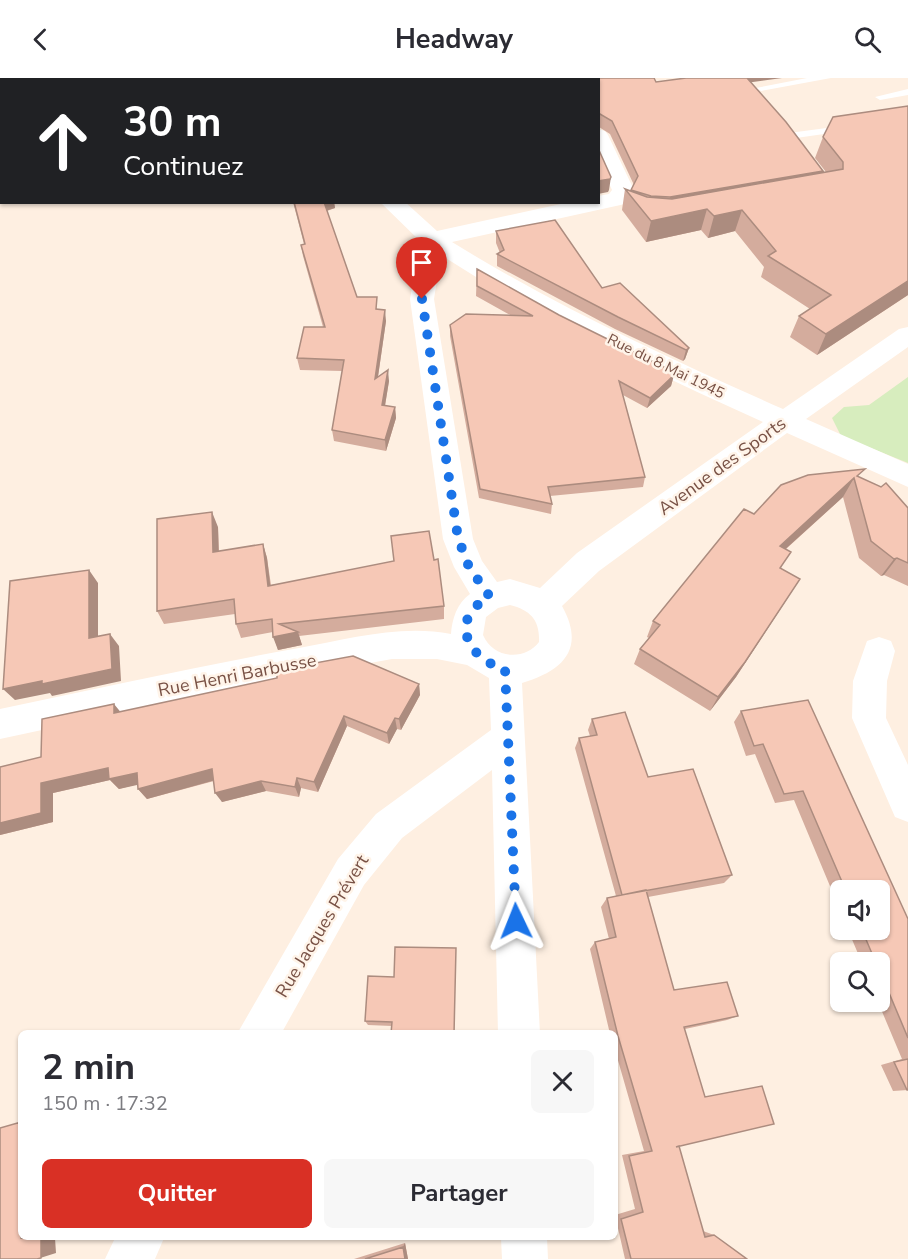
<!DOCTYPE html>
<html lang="fr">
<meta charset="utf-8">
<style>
body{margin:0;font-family:"Nunito Sans",sans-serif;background:#f7f7f7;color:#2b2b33;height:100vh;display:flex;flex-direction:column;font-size:22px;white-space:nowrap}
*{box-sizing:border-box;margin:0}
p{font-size:20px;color:#7c7c81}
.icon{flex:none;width:33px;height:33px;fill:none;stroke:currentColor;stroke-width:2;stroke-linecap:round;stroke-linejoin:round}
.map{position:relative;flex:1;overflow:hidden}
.details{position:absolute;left:18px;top:952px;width:600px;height:210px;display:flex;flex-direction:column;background:#fff;border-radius:9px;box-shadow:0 2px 4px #0004}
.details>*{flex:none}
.guide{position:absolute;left:0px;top:0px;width:600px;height:126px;box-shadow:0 2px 4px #0004;background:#202124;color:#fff;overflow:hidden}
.buttons{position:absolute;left:830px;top:802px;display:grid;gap:12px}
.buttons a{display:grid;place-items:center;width:60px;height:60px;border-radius:9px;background:#fff;box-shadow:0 2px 4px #0004;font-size:30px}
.pin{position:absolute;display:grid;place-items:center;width:51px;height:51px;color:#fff;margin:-62px -26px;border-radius:50% 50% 50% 0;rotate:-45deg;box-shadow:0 0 6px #0007}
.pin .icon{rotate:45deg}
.me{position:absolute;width:66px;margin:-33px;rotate:358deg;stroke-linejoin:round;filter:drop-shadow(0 0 4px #0008)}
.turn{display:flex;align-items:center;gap:21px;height:126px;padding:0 24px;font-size:27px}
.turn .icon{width:78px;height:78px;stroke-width:2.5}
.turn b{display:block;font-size:42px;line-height:51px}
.round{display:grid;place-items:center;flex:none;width:63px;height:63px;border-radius:9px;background:#f7f7f7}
.headline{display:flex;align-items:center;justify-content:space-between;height:102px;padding:0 24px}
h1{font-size:36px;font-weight:700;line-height:45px}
.action{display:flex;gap:12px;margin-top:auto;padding:12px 24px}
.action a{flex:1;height:69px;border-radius:9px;background:#d93025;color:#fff;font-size:24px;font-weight:700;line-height:69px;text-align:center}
.action a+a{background:#f7f7f7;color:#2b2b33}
header{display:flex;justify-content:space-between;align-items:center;height:78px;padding:0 24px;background:#fff;font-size:27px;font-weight:700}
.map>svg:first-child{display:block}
.green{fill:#d7edbe}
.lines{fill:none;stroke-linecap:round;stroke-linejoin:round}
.service{fill:#fff;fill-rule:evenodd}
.minor{fill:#fff;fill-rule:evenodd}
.wall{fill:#d4ac9d}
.shaded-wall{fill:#ac8c7f}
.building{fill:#f6c8b6;stroke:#ac8c7f;stroke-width:1.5}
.route{stroke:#1a73e8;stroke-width:10;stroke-dasharray:0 18}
.labels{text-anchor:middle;stroke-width:5;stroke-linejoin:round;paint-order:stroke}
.far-street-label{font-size:15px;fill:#785145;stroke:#fff4e9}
.street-label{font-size:18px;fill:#785145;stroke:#fff4e9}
</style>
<header><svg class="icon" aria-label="back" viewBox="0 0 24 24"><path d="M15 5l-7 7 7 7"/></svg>Headway<svg class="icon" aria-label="search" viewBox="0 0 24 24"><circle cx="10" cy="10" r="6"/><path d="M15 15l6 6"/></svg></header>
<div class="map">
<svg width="908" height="1181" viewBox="0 0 908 1181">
<rect width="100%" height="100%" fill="#feefe1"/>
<path class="green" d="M 908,299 L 908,385 L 841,358 L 832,340 L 844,329 L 869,327 Z"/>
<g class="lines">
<path class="service" d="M 807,0 L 831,0 L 761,13 L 756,10 Z
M 908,11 L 908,17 L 880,22 L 875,19 Z
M 834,49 L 838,50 L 838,54 L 796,60 L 802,68 L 797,71 L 784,58 L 789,55 Z"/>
<path class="minor" d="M 598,51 L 605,53 L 608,57 L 634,112 L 625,126 L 452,164 C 557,229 670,281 783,331 L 899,251 L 908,249 L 908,269 L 806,341 L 908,386 L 908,409 L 787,355 L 599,493 L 562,528 C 586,571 563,593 522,605 L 540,956 L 498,956 L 492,692 L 402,760 L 364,807 L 281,956 L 237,956 L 338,781 L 376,736 L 491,652 L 489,600 L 467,587 L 437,581 L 392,581 L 256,606 L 0,661 L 0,631 C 99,610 199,588 299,570 C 348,561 401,546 451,556 C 452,541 457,525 470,516 L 454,489 L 443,461 L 410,221 L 420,163 L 380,124 L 405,124 L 437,153 L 570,124 L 598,124 L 598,118 L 609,116 L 612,112 L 598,81 ZM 441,177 C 543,243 653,294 763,344 L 577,475 L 540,510 L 510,501 L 497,504 L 482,483 L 473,461 L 434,221 ZM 510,527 C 531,532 540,543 539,564 C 525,583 493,581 483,557 L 486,539 L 498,530 Z
M 879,559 L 891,563 L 895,573 L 887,603 L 886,640 L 908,687 L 908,744 L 895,739 L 852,640 L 853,603 L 867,563 Z
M 115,1160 L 164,1160 L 155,1181 L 105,1181 Z
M 501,1160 L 547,1160 L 548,1181 L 502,1181 Z"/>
</g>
<path class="wall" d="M 103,0 L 370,0 L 371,2 L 105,2 Z
M 514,0 L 654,0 L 656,4 L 751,4 L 823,93 L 822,95 L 826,94 L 815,80 L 823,59 L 833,39 L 908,217 L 817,277 L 790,259 L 799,238 L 810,231 L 761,199 L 764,189 L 735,153 L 708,160 L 701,152 L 646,164 L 622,132 L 625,111 L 631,113 L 634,107 L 610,56 L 599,49 L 598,2 L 514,2 Z
M 293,124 L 334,124 L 335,130 L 327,133 L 357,219 L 378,231 L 386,243 L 378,299 L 389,303 L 385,328 L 395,329 L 396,340 L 386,373 L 334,363 L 332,352 L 342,293 L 300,292 L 297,280 L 323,249 L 303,178 L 301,167 L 304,166 Z
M 496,153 L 602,210 L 689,270 L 685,281 L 683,283 L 615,251 L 497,188 L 497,176 L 500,175 L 496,165 Z
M 477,191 L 559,237 L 666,290 L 665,293 L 674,297 L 671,308 L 647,330 L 623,317 L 645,399 L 643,409 L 550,418 L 552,426 L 551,436 L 479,420 L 450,258 L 450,247 L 512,238 L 476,218 Z
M 860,400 L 908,430 L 908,508 L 884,497 L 881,498 L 859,480 L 843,419 L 786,471 L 781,491 L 789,518 L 736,599 L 710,633 L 634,586 L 640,571 L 649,560 L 647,559 L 653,543 L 781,407 Z
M 218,449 L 219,473 L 263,466 L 267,480 L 271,507 L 434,482 L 444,528 L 444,541 L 299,558 L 302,567 L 278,572 L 273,554 L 241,560 L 236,546 L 235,536 L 164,546 L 157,533 Z
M 419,606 L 420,617 L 401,652 L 397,651 L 389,666 L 347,648 L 318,714 L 301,710 L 299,719 L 266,713 L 222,724 L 214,703 L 147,721 L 138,711 L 138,706 L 119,711 L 110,702 L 53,715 L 53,744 L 0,757 L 0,689 L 41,679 L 120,634 Z
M 741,633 L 908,841 L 908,1012 L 893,1013 L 881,987 L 902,981 L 878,924 L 879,885 L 862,885 L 848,852 L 879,852 L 879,813 L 840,813 L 840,832 L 794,722 L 775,725 L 755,676 L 746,678 L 734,644 Z
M 592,641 L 648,699 L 732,797 L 724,805 L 648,819 L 674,912 L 738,938 L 727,942 L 685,951 L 679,1068 L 703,1153 L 714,1157 L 747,1181 L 625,1181 L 615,1137 L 635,1131 L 622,1077 L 644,1073 L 615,972 L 615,956 L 610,956 L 590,871 L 595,864 L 609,861 L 601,829 L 607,820 L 616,818 L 575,670 L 579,660 L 590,658 L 588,652 Z
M 394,899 L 392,948 L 368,947 L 365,943 Z
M 405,1165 L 408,1181 L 354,1181 Z"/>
<path class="shaded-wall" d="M 740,0 L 782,0 L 738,6 Z
M 823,93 L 818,105 L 667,132 L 670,119 Z
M 611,99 L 609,112 L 608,114 L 598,116 L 598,103 Z
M 2,105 L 2,118 L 0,118 L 0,106 Z
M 324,124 L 334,124 L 335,130 L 325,133 Z
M 707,131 L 701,152 L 646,164 L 651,143 Z
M 742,132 L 735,153 L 708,160 L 714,138 Z
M 908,203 L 908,217 L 817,277 L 826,256 Z
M 385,232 L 386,243 L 376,312 L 375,301 Z
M 689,270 L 685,281 L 683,283 L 686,272 Z
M 388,292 L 389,303 L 383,339 L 382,327 Z
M 674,297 L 671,308 L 647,330 L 650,320 Z
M 395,329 L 396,340 L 386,373 L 385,362 Z
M 854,400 L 843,419 L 770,485 L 780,468 Z
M 212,434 L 218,449 L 219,488 L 213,474 Z
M 263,466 L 267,480 L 272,522 L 268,508 Z
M 897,480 L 884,497 L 881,498 L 894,481 Z
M 89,492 L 98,505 L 98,572 L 89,560 Z
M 800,501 L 736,599 L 710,633 L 718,619 Z
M 298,554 L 302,567 L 278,572 L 273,559 Z
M 110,556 L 119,568 L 121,603 L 52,618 L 50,615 L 15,622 L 3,611 Z
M 419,606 L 420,617 L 401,652 L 399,641 Z
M 114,626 L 123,637 L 114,635 Z
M 344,638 L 347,648 L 318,714 L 314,704 Z
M 395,640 L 397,651 L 389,666 L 387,655 Z
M 108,690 L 137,695 L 146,705 L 119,711 L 110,702 L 53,715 L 53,744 L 0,757 L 0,745 L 41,705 Z
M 212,691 L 219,701 L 147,721 L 138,711 Z
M 297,700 L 301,710 L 299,719 L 295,709 Z
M 261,703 L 266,713 L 222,724 L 215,715 Z
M 41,1160 L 55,1160 L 56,1175 L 37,1181 Z
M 405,1165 L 408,1181 L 405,1181 L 403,1169 Z"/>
<path class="building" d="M 19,0 L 101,0 L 101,2 L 19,2 Z
M 112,0 L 370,0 L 371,2 L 114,2 Z
M 519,0 L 654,0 L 656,4 L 686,0 L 747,0 L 786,44 L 823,93 L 670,119 L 651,118 L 631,112 L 638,98 L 612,43 L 600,36 L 598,38 L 598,2 L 520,2 Z
M 0,6 L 2,6 L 2,105 L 0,106 Z
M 908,28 L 908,203 L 826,256 L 799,238 L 831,217 L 768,178 L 776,173 L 742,132 L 714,138 L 707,131 L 651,143 L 625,111 L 647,119 L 672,121 L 843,91 L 843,84 L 823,59 L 833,39 Z
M 598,70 L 611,99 L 610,101 L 598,103 Z
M 294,124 L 324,124 L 357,219 L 377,219 L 376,231 L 385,232 L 375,301 L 388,292 L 382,327 L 395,329 L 385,362 L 332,352 L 344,282 L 297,280 L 304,249 L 325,249 L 301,167 L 305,166 Z
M 555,142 L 602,210 L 620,205 L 689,270 L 686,272 L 618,239 L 497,176 L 504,172 L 496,153 Z
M 477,191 L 559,237 L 666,290 L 664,292 L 674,297 L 650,320 L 619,303 L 645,399 L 548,409 L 552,426 L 480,411 L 450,247 L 466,236 L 533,238 L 477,208 Z
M 865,391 L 857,398 L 881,409 L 886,405 L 908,430 L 908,485 L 897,480 L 894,481 L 871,463 L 854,400 L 780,468 L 791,474 L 780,490 L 800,501 L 745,584 L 718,619 L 640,571 L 660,547 L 653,543 L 744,431 L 754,436 L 781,407 L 808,397 Z
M 212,434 L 213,474 L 263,466 L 268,508 L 394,483 L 391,458 L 429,453 L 434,482 L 438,481 L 444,528 L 279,546 L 298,554 L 273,559 L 272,541 L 236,546 L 234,521 L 157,533 L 157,441 Z
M 89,492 L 89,560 L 110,556 L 112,591 L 42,606 L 42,603 L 3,611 L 10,503 Z
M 353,578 L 419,606 L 399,641 L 395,640 L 387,655 L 344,638 L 314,704 L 297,700 L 295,709 L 261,703 L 215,715 L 212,691 L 138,711 L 137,695 L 109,701 L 108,690 L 41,705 L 41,735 L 0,745 L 0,689 L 41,679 L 42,641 L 114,626 L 114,635 L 277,600 L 277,592 Z
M 808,622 L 908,841 L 908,960 L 879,891 L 879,885 L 876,885 L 862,852 L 879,852 L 879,813 L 846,813 L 803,713 L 784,716 L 763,666 L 754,668 L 741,633 Z
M 625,634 L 648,699 L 693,691 L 732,797 L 622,817 L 579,660 L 597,657 L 592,641 Z
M 646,812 L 674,912 L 727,904 L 738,938 L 684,949 L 705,1019 L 762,1008 L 774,1046 L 676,1069 L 679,1068 L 705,1159 L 714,1157 L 747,1181 L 631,1181 L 621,1141 L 643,1134 L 629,1078 L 652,1073 L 618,958 L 595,864 L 616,859 L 607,820 Z
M 395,869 L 456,870 L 454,956 L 391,956 L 392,944 L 365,943 L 368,898 L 394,899 Z
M 908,981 L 908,1012 L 907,1012 L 894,984 Z
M 21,1044 L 21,1160 L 41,1160 L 41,1180 L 37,1181 L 0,1181 L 0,1050 Z
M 403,1169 L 405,1181 L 365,1181 Z"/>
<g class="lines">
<path class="route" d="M 422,221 L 458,460 L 469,489 L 490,519 C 448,539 466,581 505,591 L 516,843"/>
</g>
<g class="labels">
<g class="far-street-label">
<text transform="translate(666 288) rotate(26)" y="5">Rue du 8 Mai 1945</text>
</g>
<g class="street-label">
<text transform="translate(722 388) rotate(-36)" y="6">Avenue des Sports</text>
<text transform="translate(237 597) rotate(-11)" y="6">Rue Henri Barbusse</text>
<text transform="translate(322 848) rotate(-59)" y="6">Rue Jacques Prévert</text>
</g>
</g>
</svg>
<div class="buttons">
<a><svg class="icon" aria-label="sound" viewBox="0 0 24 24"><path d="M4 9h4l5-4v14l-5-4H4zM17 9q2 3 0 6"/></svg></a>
<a><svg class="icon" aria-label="search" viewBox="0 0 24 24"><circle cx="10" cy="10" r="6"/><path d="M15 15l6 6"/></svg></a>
</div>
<div class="pin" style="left:422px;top:221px;background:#d93025"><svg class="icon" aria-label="arrive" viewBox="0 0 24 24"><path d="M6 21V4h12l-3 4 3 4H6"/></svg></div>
<svg class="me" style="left:516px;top:843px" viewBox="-20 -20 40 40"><path d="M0-17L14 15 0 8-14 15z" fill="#1a73e8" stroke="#fff" stroke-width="4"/></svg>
<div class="guide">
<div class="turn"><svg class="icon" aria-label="ahead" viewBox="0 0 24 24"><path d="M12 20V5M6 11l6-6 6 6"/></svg><div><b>30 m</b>Continuez</div></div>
</div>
<section class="details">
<div class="headline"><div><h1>2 min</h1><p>150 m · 17:32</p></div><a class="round"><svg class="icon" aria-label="close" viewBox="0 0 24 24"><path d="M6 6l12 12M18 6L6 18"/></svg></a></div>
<div class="action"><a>Quitter</a><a>Partager</a></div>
</section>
</div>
